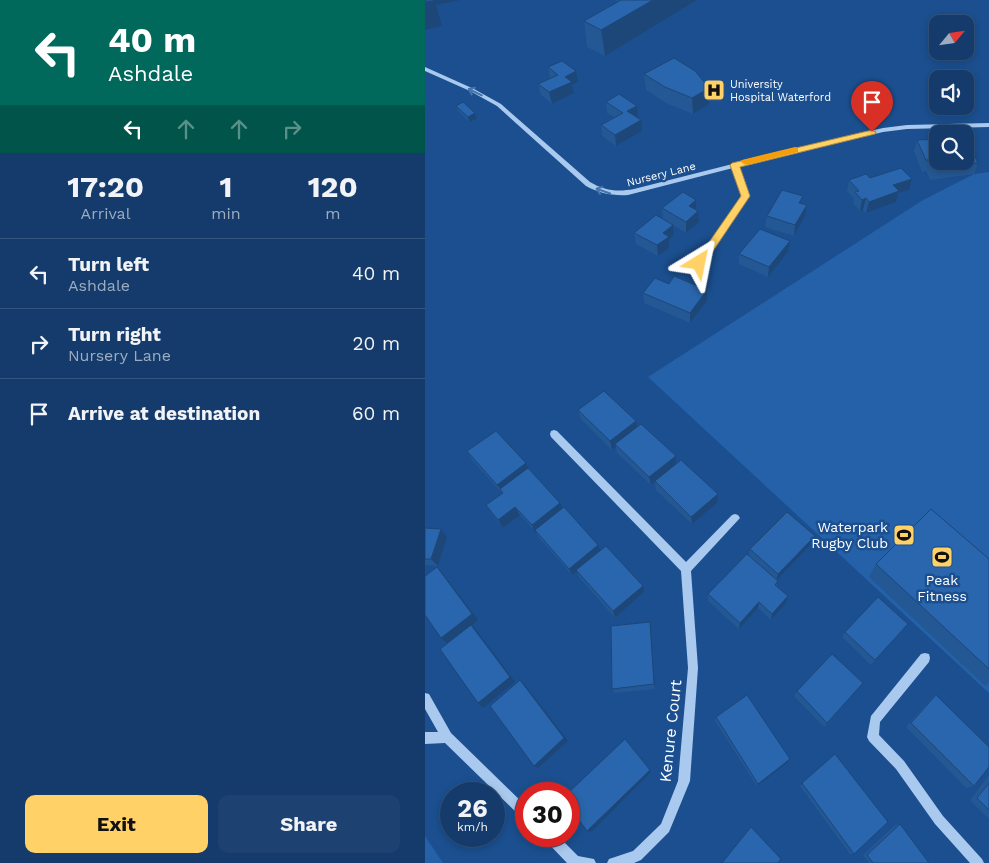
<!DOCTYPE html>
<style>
body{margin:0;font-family:"Work Sans",sans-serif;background:#1d4271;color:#f1f3f6;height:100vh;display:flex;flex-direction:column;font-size:19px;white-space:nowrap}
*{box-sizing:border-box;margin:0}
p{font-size:16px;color:#9dadc1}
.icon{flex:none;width:28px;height:28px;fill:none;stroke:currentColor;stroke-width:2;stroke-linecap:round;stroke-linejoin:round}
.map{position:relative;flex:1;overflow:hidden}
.drawer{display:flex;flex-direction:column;background:#143b6b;width:425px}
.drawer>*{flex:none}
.top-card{background:#00695c;color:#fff;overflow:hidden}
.needle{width:32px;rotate:61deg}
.fabs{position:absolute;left:504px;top:15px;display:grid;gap:10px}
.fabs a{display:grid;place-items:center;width:45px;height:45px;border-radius:10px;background:#143b6b;box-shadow:0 2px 8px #0003,0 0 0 1px #33557e;font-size:25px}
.speed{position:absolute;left:15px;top:782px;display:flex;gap:10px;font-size:25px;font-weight:700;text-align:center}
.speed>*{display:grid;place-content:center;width:65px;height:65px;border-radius:50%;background:#143b6b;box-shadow:0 2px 8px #0003,0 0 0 1px #33557e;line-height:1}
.speed small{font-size:12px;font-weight:400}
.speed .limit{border:8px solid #d22;background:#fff;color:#111}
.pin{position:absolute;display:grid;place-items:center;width:42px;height:42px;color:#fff;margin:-51px -21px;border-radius:50% 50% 50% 0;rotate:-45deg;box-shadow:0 0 5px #0007}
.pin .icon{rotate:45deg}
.me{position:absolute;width:55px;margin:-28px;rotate:35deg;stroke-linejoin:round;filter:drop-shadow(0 0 4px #0008)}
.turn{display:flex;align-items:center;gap:18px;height:105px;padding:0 25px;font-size:22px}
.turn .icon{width:65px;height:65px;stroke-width:2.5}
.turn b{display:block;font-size:35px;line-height:42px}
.lanes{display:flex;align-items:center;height:48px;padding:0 25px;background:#0003;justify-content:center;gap:25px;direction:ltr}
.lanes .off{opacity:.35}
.eta{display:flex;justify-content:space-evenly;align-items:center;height:85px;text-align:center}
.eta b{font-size:30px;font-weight:700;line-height:35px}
.action{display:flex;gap:10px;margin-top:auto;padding:10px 25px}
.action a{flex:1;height:58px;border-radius:10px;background:#ffd166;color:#111;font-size:20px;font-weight:700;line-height:58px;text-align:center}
.action a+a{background:#1d4271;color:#f1f3f6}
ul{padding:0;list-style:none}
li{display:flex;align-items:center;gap:15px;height:70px;padding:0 25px;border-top:1px solid #33557e}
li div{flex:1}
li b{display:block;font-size:19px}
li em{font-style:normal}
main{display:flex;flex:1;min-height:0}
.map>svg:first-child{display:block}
.green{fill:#2461a8}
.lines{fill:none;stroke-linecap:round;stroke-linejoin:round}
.minor{fill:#a9c9ee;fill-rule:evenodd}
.wall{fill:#245895}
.shaded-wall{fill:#1d4779}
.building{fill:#2a66ad;stroke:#1d4779}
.oneway{stroke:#4674ac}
.route{fill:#ffd166;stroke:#a68842}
.slow{fill:#f59e0b}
.labels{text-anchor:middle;stroke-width:5;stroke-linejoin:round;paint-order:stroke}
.far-poi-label{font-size:11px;fill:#fff;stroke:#1b4f8f;text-anchor:start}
.far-street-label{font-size:11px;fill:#fff;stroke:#1b4f8f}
.poi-label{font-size:14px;fill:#fff;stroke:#1b4f8f;text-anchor:end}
.near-street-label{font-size:16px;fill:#fff;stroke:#1b4f8f}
</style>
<main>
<section class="drawer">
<div class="top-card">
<div class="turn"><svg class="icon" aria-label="left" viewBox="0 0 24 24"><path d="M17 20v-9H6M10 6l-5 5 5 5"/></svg><div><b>40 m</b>Ashdale</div></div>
<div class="lanes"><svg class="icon" aria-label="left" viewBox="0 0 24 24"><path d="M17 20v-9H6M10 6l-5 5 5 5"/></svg><svg class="icon off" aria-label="ahead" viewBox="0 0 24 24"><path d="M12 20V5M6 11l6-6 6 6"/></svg><svg class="icon off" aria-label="ahead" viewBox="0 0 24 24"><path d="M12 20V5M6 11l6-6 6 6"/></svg><svg class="icon off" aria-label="right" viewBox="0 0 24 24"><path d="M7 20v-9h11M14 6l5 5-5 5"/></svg></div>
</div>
<div class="eta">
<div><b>17:20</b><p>Arrival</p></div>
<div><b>1</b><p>min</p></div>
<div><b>120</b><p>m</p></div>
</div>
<ul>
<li><svg class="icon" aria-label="left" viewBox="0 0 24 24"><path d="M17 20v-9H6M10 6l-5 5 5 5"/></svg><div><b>Turn left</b><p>Ashdale</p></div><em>40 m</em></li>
<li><svg class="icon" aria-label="right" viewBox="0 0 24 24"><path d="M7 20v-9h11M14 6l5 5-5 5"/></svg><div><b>Turn right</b><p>Nursery Lane</p></div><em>20 m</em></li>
<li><svg class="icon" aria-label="arrive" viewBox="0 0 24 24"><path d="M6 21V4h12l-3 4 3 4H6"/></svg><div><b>Arrive at destination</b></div><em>60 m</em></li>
</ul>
<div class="action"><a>Exit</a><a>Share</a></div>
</section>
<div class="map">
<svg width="564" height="863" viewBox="0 0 564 863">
<rect width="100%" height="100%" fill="#1b4f8f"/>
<path class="green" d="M 564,172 L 564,693 L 223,377 L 498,200 L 549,174 Z
M 0,836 L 18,863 L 0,863 Z"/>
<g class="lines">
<path class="minor" d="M 0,67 L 49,89 L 76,104 L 165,182 C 180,191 193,192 209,189 L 375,147 L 458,128 L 482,125 L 564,123 L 564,127 L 482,129 L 458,132 L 314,167 L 324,196 L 277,265 L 274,266 L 270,263 L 271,261 L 317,196 L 308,168 L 203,195 C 187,196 174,193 161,186 L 72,106 L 45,91 L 0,71 Z
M 129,430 L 132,431 L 261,562 L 307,515 L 310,514 L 313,515 L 315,518 L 266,571 L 273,668 L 265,781 L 244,832 L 216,860 L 209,863 L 182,863 L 184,859 L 208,851 L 236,824 L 253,781 L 263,668 L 256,571 L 126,437 L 125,434 L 126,431 Z
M 500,653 L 504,654 L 505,658 L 504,662 L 455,722 L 454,735 L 479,761 L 518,816 L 557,859 L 559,863 L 545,863 L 510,824 L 471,769 L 444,741 L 442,737 L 446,716 L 496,654 Z
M 0,693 L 4,694 L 26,733 L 101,806 L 101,820 L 97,818 L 20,743 L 0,744 L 0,732 L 13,732 L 0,709 Z
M 118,836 L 133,836 L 153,856 L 169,859 L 171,863 L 142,863 L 120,840 Z"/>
</g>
<path class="wall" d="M 190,0 L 272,0 L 180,56 L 162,47 L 159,21 L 193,2 Z
M 123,67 L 153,82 L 147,85 L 149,93 L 127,104 L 116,95 L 113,84 L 125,78 Z
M 219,74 L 284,104 L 268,114 L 241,103 L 221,90 Z
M 181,102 L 213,117 L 212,118 L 217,131 L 191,146 L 177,136 L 176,125 L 189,117 L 182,113 Z
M 31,106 L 50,113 L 52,119 L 44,122 L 33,111 Z
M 492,140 L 512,161 L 541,149 L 553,163 L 549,174 L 505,180 L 501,171 L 497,172 L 489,151 Z
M 445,178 L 484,190 L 473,193 L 471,202 L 441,213 L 438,210 L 435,211 L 428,203 L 429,199 L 422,191 L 424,180 Z
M 377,203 L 380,216 L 369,236 L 340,227 L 342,216 Z
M 237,208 L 271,209 L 274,222 L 261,233 L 248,225 L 249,235 L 244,240 L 244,248 L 233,256 L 211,244 L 209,233 L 238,218 Z
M 363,252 L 343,277 L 314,264 L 314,254 Z
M 218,293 L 282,301 L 265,323 L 219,303 Z
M 153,410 L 212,427 L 251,456 L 251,464 L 292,503 L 267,524 L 231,490 L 230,482 L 226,485 L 192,453 L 191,447 L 187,450 L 156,419 Z
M 42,451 L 103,468 L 138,508 L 173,545 L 175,551 L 219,592 L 190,618 L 154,577 L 152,571 L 147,575 L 114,538 L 111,532 L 95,515 L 78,528 L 66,513 L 61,505 L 77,493 L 47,460 Z
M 0,528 L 16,529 L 22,537 L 13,566 L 0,565 Z
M 390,536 L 387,543 L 352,580 L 352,586 L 363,596 L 361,603 L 346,620 L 333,608 L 314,629 L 283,601 L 283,594 L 324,556 L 325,549 Z
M 564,559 L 564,683 L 560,686 L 444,577 L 451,564 Z
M 483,624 L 446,665 L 417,637 L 420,632 Z
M 226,628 L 230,689 L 190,693 L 187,689 Z
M 438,683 L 399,727 L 369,696 L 372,691 Z
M 511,695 L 549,786 L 541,788 L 481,727 L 505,700 Z
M 291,717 L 363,762 L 332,786 L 290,721 Z
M 410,754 L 429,854 L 425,854 L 375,786 Z
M 564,775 L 564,819 L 545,800 Z
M 475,824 L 504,863 L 444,863 L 438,855 L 469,826 Z"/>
<path class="shaded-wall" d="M 8,0 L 35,0 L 11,5 L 17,26 L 0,30 L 0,2 Z
M 228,0 L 272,0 L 180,56 L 176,30 Z
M 151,71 L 153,82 L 147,85 L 149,93 L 127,104 L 124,92 L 140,77 Z
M 284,88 L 284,104 L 268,114 L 267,98 Z
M 212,106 L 213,117 L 203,122 L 202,111 Z
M 50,113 L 52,119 L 44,122 L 43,117 Z
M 216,120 L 217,131 L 191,146 L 190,135 Z
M 487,179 L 484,190 L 473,193 L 471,202 L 441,213 L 444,202 L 468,185 Z
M 441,198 L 438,210 L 435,211 L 437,200 Z
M 271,200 L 271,211 L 264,206 Z
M 382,205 L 380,216 L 369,236 L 370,225 Z
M 273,211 L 274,222 L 261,233 L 261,222 Z
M 248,225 L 249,235 L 244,240 L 244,248 L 233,256 L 232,245 L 238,233 Z
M 365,241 L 363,252 L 343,277 L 344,267 Z
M 282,290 L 282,301 L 265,323 L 265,313 Z
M 211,421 L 213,430 L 190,444 L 191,447 L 187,450 L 185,441 Z
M 251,456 L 251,465 L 226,485 L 224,477 Z
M 101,463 L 105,472 L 75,489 L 72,485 Z
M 293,494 L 292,503 L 267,524 L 266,517 Z
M 135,503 L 139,511 L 110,530 L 110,533 L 107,525 Z
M 90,507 L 95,515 L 78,528 L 73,520 Z
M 16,529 L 22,537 L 13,566 L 6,559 Z
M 390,536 L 387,543 L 351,581 L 353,574 Z
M 173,545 L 176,552 L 147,575 L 144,569 Z
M 12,567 L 18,574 L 53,620 L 47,625 L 52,631 L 90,682 L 58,708 L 53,703 L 23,644 L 16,638 Z
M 218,586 L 219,592 L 190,618 L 188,611 Z
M 363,596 L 361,603 L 346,620 L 347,614 Z
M 334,602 L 333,608 L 314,629 L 315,623 Z
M 225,622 L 226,628 L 230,689 L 229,684 Z
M 95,680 L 100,685 L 143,741 L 113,768 L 109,766 Z
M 365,759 L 363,762 L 332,786 L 333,784 Z
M 225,770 L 226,772 L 166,832 L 162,831 Z"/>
<path class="building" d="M 0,0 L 9,0 L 9,1 L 0,2 Z
M 196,0 L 228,0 L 176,30 L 159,21 Z
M 249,58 L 270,71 L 284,88 L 267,98 L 240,87 L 219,74 Z
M 137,61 L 151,71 L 140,77 L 147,82 L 124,92 L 113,84 L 133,75 L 123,67 Z
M 194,94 L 212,106 L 202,111 L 216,120 L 190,135 L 176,125 L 198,113 L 181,102 Z
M 38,102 L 50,113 L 43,117 L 31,106 Z
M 512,139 L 512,161 L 540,161 L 540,146 L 541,149 L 546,148 L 553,163 L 508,169 L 505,160 L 501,160 L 492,140 Z
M 476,168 L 487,179 L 468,185 L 474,191 L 444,202 L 441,198 L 437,200 L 430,192 L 434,191 L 424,180 L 441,174 L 445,178 Z
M 357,190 L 378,196 L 374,203 L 382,205 L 370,225 L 342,216 Z
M 258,192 L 271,200 L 264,206 L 273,211 L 261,222 L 237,208 Z
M 231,215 L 248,225 L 238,233 L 244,237 L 232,245 L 209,233 Z
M 335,229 L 365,241 L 344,267 L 314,254 Z
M 249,276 L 282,290 L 265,313 L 218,293 L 230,278 L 244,284 Z
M 179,391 L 211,421 L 185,441 L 153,410 Z
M 216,424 L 251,456 L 224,477 L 190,444 Z
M 71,431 L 101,463 L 72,485 L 42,451 Z
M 256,460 L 293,494 L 266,517 L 230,481 Z
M 103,468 L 135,503 L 107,525 L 90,507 L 73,520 L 61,505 L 78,493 L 75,489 Z
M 139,507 L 173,545 L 144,569 L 110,530 Z
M 506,509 L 564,559 L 564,669 L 451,564 Z
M 362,512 L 390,536 L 353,574 L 325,549 Z
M 0,528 L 16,529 L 6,559 L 0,559 Z
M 181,546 L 218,586 L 188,611 L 151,570 Z
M 322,554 L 353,581 L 350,585 L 363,596 L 347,614 L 334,602 L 315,623 L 283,594 Z
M 12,567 L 47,614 L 16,638 L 0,615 L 0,576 Z
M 453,597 L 483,624 L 450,660 L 420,632 Z
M 225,622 L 229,684 L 187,689 L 186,626 Z
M 46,625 L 85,677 L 53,703 L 15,649 Z
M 407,654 L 438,683 L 402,723 L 372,691 Z
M 95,680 L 139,738 L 109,766 L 65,706 Z
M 322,695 L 365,759 L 333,784 L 291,717 Z
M 511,695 L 564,747 L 564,767 L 549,786 L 486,723 Z
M 200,739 L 225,770 L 162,831 L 144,806 L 144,794 L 142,794 Z
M 410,754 L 463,822 L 429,854 L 377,783 Z
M 564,783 L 564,810 L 552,798 Z
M 475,824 L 504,863 L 448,863 L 442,855 Z
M 326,827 L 356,859 L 353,863 L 297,863 Z"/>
<defs><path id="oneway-shaft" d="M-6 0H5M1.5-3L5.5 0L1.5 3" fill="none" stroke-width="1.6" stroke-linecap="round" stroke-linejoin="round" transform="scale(1.25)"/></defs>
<g class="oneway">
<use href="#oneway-shaft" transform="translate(50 92) rotate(-154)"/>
<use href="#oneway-shaft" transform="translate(178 191) rotate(-161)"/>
</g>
<path class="route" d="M 447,130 L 451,132 L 450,134 L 315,167 L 325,196 L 278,266 L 271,266 L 271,261 L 316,196 L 305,165 L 307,163 Z"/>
<path class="slow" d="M 370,147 L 373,148 L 373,152 L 321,165 L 316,162 L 317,160 Z"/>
<defs>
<g id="hospital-square" transform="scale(1.125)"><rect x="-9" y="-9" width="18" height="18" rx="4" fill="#ffd166" stroke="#1b4f8f"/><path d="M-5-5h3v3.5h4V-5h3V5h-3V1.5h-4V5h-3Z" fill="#111"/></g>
<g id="stadium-square" transform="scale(1.125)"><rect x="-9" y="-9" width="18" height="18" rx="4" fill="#ffd166" stroke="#1b4f8f"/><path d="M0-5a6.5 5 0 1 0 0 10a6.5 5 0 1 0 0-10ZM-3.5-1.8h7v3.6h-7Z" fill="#111"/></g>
</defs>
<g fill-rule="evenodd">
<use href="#hospital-square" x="289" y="90"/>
<use href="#stadium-square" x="479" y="535"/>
<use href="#stadium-square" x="517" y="557"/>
</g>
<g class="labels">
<g class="far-poi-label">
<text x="305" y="88">University<tspan x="305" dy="13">Hospital Waterford</tspan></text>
</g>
<g class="far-street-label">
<text transform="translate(236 174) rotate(-14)" y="4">Nursery Lane</text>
</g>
<g class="poi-label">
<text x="463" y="532">Waterpark<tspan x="463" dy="16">Rugby Club</tspan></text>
<text x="517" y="585" text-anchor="middle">Peak<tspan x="517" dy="16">Fitness</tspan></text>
</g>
<g class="near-street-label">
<text transform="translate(245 731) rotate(-84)" y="6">Kenure Court</text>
</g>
</g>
</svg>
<div class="fabs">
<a><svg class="needle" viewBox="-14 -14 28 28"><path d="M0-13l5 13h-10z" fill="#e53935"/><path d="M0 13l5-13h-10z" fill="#9dadc1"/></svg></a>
<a><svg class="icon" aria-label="sound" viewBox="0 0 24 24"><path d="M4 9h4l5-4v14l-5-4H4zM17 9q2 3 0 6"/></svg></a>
<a><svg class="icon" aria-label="search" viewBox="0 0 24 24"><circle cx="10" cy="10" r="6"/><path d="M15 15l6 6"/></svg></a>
</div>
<div class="speed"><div>26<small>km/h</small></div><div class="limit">30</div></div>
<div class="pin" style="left:447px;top:132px;background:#d93025"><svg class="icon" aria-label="arrive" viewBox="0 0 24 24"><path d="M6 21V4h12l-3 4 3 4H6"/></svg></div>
<svg class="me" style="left:274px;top:263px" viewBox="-20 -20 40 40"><path d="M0-17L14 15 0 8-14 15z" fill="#ffd166" stroke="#fff" stroke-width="4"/></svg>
</div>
</main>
